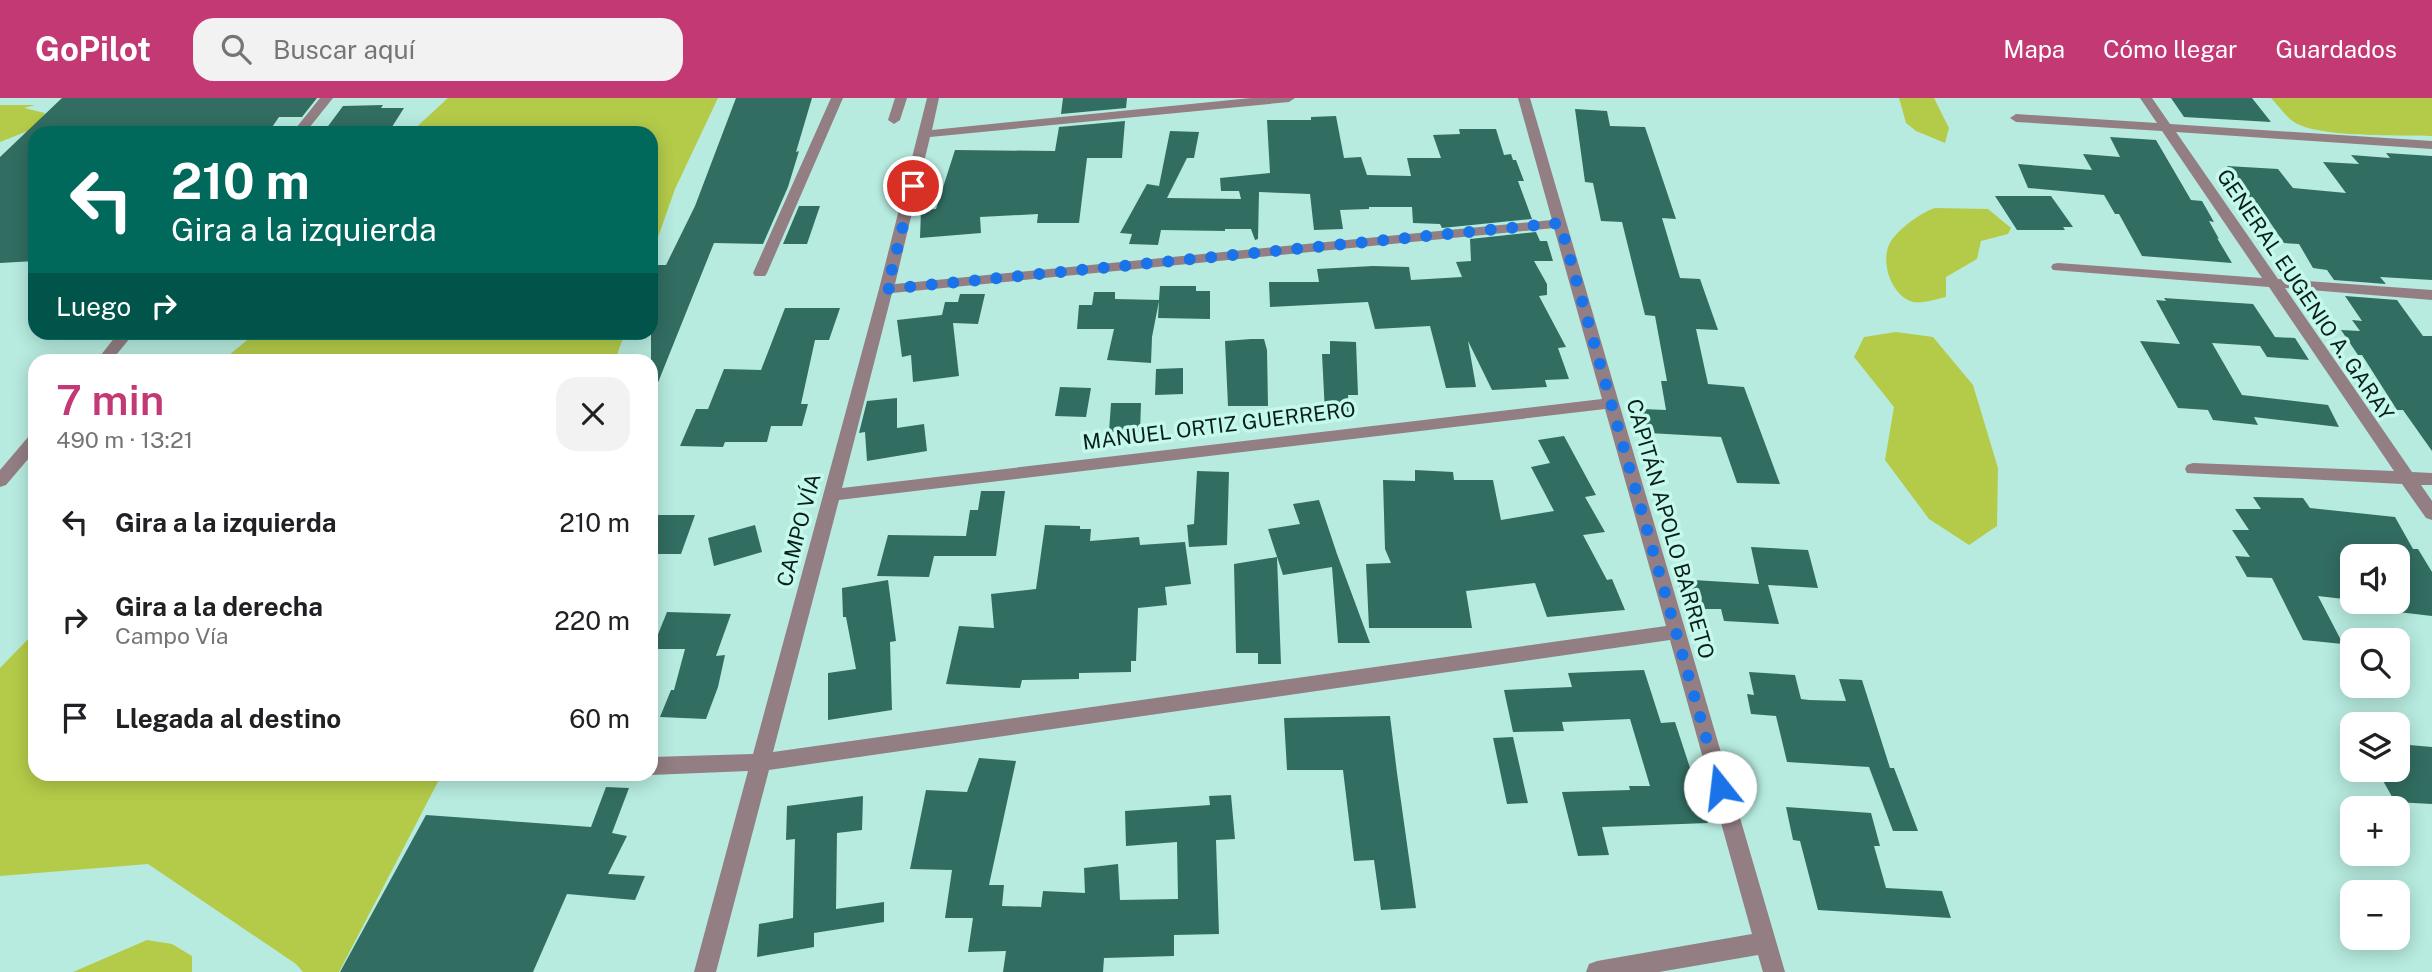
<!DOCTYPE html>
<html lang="es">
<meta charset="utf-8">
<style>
body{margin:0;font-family:"Public Sans",sans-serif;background:#f2f2f2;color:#202124;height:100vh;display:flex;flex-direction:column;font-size:26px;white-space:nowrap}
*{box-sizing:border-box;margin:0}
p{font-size:23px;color:#757577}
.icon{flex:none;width:38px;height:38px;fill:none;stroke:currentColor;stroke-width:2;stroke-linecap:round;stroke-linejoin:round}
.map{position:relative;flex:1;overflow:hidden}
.drawer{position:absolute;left:28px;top:256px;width:630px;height:427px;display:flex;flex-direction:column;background:#fff;border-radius:21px;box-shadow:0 4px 18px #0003}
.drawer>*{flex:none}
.guide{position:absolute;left:28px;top:28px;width:630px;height:214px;border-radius:21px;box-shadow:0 4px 18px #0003;background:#00695c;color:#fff;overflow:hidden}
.fabs{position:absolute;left:2340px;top:446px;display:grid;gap:14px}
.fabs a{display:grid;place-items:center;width:70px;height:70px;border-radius:14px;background:#fff;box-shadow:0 4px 18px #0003;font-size:35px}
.pin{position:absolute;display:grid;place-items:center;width:60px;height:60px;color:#fff;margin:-30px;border:4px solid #fff;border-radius:50%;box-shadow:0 2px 7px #0007}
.me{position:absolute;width:77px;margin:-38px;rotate:344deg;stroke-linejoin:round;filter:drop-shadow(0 0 5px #0008)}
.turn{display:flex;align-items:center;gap:24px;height:147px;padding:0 28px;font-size:32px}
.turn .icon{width:91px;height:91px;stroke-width:2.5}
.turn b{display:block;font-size:49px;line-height:60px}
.then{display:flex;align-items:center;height:66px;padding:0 28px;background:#0003;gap:14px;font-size:26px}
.round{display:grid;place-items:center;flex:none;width:74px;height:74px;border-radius:21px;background:#f2f2f2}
.headline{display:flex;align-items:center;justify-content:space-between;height:119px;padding:0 28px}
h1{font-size:42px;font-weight:600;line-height:52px;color:#c33974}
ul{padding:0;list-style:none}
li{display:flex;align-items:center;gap:21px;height:98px;padding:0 28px}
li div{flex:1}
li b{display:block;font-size:26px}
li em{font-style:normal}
header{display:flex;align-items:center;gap:42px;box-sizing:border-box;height:98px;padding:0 35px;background:#c33974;color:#fff}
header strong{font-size:33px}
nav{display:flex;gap:38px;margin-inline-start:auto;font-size:24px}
.search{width:490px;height:63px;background:#f2f2f2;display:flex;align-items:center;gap:18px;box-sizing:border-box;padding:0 24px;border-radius:21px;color:#757577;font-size:26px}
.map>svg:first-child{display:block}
.green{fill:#b4cb49}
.building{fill:#326d62}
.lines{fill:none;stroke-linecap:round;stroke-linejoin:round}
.minor{fill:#927e83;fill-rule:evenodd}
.route{stroke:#1a73e8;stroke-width:12;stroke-dasharray:0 21.6}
.labels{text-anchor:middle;stroke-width:7;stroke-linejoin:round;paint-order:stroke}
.street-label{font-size:21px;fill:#0a1f1b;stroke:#c4f9ec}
</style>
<header>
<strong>GoPilot</strong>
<div class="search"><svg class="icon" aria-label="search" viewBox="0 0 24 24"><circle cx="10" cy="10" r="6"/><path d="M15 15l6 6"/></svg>Buscar aquí</div>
<nav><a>Mapa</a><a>Cómo llegar</a><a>Guardados</a></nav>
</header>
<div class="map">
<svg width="2432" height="874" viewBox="0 0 2432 874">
<rect width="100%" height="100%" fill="#b7ebdf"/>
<path class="green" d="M 448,0 L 718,0 L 675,91 L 651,159 L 651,35 L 410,35 Z
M 1899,0 L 1934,0 L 1949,30 L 1945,45 L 1916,33 L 1906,25 Z
M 2271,0 L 2432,0 L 2432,38 C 2402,37 2318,40 2294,24 C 2286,19 2278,7 2271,0 Z
M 0,7 L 35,7 L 24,10 L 45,15 L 38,29 L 0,44 Z
M 1935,110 L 1988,111 L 2011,130 L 2008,136 L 1981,143 L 1977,161 L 1946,179 L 1946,199 C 1937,201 1922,206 1913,204 C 1891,198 1879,162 1891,143 C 1900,130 1920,115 1935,110 Z
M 257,234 L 625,234 L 625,235 L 615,262 L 223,262 Z
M 1896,234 L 1933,239 L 1973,287 L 1998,370 L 1997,428 L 1969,447 L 1929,421 L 1885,362 L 1894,309 L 1854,259 L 1864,239 Z
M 35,534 L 35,676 L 442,676 L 339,874 L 303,874 L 296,866 L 148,766 L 0,778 L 0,570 Z
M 147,842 L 172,846 L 192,858 L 192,874 L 73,874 Z"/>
<path class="building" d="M 62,0 L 317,0 L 302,19 L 279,19 L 268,35 L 35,35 L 35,163 L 0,165 L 0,59 Z
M 736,0 L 812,0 L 796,54 L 799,53 L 788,89 L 763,146 L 714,145 L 651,302 L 651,167 L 666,167 L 695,108 Z
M 1063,0 L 1127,0 L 1126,10 L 1061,16 Z
M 2171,0 L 2252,0 L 2271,24 L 2184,19 Z
M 383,7 L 381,10 L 404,10 L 390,32 L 323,35 L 343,8 Z
M 1575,11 L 1607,13 L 1610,28 L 1645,29 L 1676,121 L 1662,120 L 1680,180 L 1700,181 L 1718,232 L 1696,231 L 1708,286 L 1744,289 L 1780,386 L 1737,385 L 1721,339 L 1648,335 L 1642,311 L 1666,312 L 1661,283 L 1667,283 L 1655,218 L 1645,217 L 1622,124 L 1601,123 L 1593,85 L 1585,84 Z
M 1336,18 L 1344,60 L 1361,59 L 1367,77 L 1411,78 L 1407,60 L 1441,60 L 1433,37 L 1460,36 L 1459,31 L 1496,31 L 1504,57 L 1511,56 L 1513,62 L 1516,62 L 1524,83 L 1518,83 L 1532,121 L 1442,130 L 1440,126 L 1413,125 L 1412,109 L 1369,109 L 1369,111 L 1340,112 L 1343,131 L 1314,132 L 1310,96 L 1259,94 L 1258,141 L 1255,142 L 1251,131 L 1225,131 L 1225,133 L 1161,132 L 1158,147 L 1129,146 L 1132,136 L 1120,135 L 1147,86 L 1159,88 L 1170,33 L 1199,34 L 1194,60 L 1187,60 L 1167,100 L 1241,101 L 1239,93 L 1221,93 L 1220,80 L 1270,75 L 1267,22 L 1311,22 L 1311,19 Z
M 1125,23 L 1122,60 L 1087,60 L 1079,125 L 1037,125 L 1038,116 L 980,119 L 981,135 L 920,140 L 921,112 L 936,111 L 955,52 L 1055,53 L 1059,29 Z
M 2110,39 L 2156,42 L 2191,102 L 2202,103 L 2214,124 L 2209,123 L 2219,141 L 2217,140 L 2232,165 L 2142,158 L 2119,116 L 2115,116 L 2104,97 L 2028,90 L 2018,66 L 2092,72 L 2083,56 L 2120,59 Z
M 2386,55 L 2432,58 L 2432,182 L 2380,179 L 2386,186 L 2334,182 L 2327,172 L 2313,170 L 2299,146 L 2284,145 L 2257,105 L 2252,108 L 2227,68 L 2278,71 L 2293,90 L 2346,95 L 2323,64 L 2359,66 L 2351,57 L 2390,60 Z
M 1995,98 L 2051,98 L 2073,129 L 2063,129 L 2065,132 L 2017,132 Z
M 799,108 L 820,108 L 807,146 L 783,146 Z
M 1536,134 L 1540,143 L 1547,143 L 1553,163 L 1534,163 L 1547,186 L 1547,197 L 1539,198 L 1566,249 L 1558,250 L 1569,281 L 1545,282 L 1547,289 L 1492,292 L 1468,243 L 1476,289 L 1446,290 L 1430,228 L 1375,231 L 1368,204 L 1270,209 L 1269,184 L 1319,184 L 1317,171 L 1373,168 L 1409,169 L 1411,182 L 1462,179 L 1456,164 L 1471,163 L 1470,141 Z
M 1160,188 L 1196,188 L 1196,193 L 1210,193 L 1210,221 L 1158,220 L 1159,203 L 1152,239 L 1151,265 L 1107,262 L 1114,231 L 1077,231 L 1079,207 L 1092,207 L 1094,194 L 1115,194 L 1115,201 L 1159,202 Z
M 960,196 L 985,196 L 978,226 L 953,225 L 959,278 L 913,284 L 911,257 L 902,259 L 897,222 L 942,217 L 945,204 L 958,204 Z
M 2345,198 L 2397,202 L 2423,238 L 2432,238 L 2432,353 L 2403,312 L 2397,312 L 2362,257 L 2358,257 L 2341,232 L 2360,233 L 2352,222 L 2362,223 Z
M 2164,200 L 2253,206 L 2275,239 L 2295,240 L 2309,262 L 2267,259 L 2260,248 L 2212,245 L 2242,297 L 2328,307 L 2339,329 L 2254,319 L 2258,327 L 2213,322 L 2208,312 L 2178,310 L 2140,243 L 2180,246 L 2156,202 L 2166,203 Z
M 785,210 L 840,210 L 829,242 L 815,242 L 801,306 L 808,306 L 802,328 L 771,328 L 767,344 L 725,344 L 723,349 L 680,348 L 696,311 L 708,311 L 724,271 L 761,272 Z
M 1251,241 L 1264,241 L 1267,252 L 1268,308 L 1228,308 L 1225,243 Z
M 1330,243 L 1356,244 L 1358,297 L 1348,297 L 1349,315 L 1325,315 L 1322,256 L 1330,256 Z
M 1183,270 L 1183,296 L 1155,297 L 1156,271 Z
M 1060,289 L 1091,290 L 1086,319 L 1055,318 Z
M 897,300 L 897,330 L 924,326 L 927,353 L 867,363 L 865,334 L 859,335 L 867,303 Z
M 1111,305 L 1141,305 L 1140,334 L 1109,334 Z
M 1564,338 L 1596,397 L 1585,399 L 1605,434 L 1583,437 L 1607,482 L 1612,481 L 1625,512 L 1547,519 L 1535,485 L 1466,493 L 1472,530 L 1369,530 L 1366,466 L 1391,465 L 1385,451 L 1383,382 L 1415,383 L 1415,372 L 1453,374 L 1454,382 L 1493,382 L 1501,422 L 1554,413 L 1531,369 L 1550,365 L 1538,342 Z
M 1197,373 L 1229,374 L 1227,447 L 1189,449 L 1187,427 L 1194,426 Z
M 981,393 L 1005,393 L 996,458 L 934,458 L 929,479 L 877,478 L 888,437 L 966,438 L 970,412 L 978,412 Z
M 2253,399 L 2303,400 L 2310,410 L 2395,419 L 2413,451 L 2418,451 L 2432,474 L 2432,518 L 2398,514 L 2398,458 L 2340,459 L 2352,476 L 2352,502 L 2318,498 L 2343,546 L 2303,542 L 2272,480 L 2247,479 L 2235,458 L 2250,459 L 2232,432 L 2249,432 L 2235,411 L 2261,411 Z
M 1319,402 L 1337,456 L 1370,545 L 1338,545 L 1332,469 L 1283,477 L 1268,431 L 1300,426 L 1293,406 Z
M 655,417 L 695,417 L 681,456 L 651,456 L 651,427 Z
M 755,427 L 762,454 L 714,468 L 708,440 Z
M 1045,427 L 1080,428 L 1080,431 L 1091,431 L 1090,443 L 1139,439 L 1140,447 L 1185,444 L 1191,486 L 1165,489 L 1167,507 L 1138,510 L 1136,563 L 1131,563 L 1131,574 L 1079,575 L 1079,581 L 1022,582 L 1020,590 L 946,586 L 959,528 L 994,530 L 991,496 L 1036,491 Z
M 1751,449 L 1808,452 L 1818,490 L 1768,487 L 1779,526 L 1724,523 L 1721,511 L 1687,511 L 1677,481 L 1759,486 Z
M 1277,459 L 1281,566 L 1258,566 L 1258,555 L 1236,555 L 1234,466 Z
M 888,482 L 896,543 L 890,544 L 892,612 L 828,622 L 828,575 L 856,571 L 846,519 L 843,519 L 842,490 Z
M 667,514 L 731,516 L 716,558 L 725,557 L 718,589 L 706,621 L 660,619 L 671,592 L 674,592 L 685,551 L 652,551 Z
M 1644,572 L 1661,625 L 1675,624 L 1708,725 L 1602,729 L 1609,757 L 1578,758 L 1562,694 L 1630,692 L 1629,688 L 1650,688 L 1630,621 L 1562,624 L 1564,633 L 1513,634 L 1504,592 L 1572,589 L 1568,575 Z
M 1749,574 L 1795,577 L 1801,601 L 1809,602 L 1846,603 L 1839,581 L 1862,582 L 1890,670 L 1894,670 L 1918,733 L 1893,733 L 1869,669 L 1787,664 L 1776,618 L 1751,616 L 1747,596 L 1754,597 Z
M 1390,618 L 1397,675 L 1416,810 L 1381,812 L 1374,762 L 1354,763 L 1343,672 L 1287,672 L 1284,620 Z
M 1513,639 L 1528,705 L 1507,706 L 1493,640 Z
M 2398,646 L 2432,649 L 2432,706 L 2395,704 L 2377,672 L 2398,672 Z
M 979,660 L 1016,663 L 989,787 L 1004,787 L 1002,808 L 1041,809 L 1043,793 L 1085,795 L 1084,770 L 1118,766 L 1120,802 L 1178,801 L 1177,744 L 1126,748 L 1125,713 L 1210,707 L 1209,698 L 1231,697 L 1235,741 L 1216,742 L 1219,836 L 1174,837 L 1174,858 L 1104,860 L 1103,874 L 1003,874 L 1006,853 L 968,854 L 973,820 L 945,820 L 952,772 L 910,771 L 926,692 L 967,694 Z
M 606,689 L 629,690 L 612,735 L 627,738 L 608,776 L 645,778 L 635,802 L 567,796 L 533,874 L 340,874 L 426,717 L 591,729 Z
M 863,698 L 862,732 L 837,735 L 836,811 L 884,804 L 884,824 L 814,835 L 814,849 L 757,859 L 759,826 L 793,820 L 795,741 L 786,742 L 787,708 Z
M 1786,709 L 1871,715 L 1880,748 L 1874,748 L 1886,790 L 1942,793 L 1951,820 L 1818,812 L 1800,743 L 1793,742 Z"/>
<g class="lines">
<path class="minor" d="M 320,0 L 333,0 L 305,35 L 292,35 Z
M 831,0 L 843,0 L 767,175 L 765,178 L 755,178 L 753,175 Z
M 895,0 L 907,0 L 900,22 L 894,26 L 888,22 Z
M 927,0 L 939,0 L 932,32 L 1251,0 L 1295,0 L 1289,4 L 930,39 L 895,186 L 1552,122 L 1518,0 L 1530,0 L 1785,874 L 1763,874 L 1758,857 L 1659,874 L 1586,874 L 1589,866 L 1597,863 L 1752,836 L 1670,542 L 769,672 L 716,874 L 694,874 L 748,673 L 651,677 L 648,676 L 651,676 L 651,659 L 753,656 L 879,191 ZM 1554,130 L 1602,301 L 842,390 L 892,195 ZM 1605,311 L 1666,528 L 773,654 L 839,402 Z
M 2140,0 L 2152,0 L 2170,26 L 2432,43 L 2432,51 L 2176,34 L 2278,181 L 2432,192 L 2432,202 L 2285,190 L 2412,374 L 2432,375 L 2432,387 L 2421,387 L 2432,403 L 2432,422 L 2426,420 L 2402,386 L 2187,375 L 2185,371 L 2187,367 L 2193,365 L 2394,373 L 2269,189 L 2053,172 L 2051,169 L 2053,166 L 2058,165 L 2262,180 L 2162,33 L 2016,24 L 2010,20 L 2016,16 L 2157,25 Z
M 119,234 L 135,234 L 112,262 L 97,262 Z
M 35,336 L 35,353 L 6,387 L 0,389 L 0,372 L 29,338 Z"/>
</g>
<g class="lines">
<path class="route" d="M 913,88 L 887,191 L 1560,125 L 1720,689"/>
</g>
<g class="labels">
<g class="street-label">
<text transform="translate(2305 197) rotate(56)" y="7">GENERAL EUGENIO A. GARAY</text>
<text transform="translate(1219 328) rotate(-7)" y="7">MANUEL ORTIZ GUERRERO</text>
<text transform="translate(1670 431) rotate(74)" y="7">CAPITÁN APOLO BARRETO</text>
<text transform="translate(799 432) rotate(-75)" y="7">CAMPO VÍA</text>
</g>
</g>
</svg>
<div class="fabs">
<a><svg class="icon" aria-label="sound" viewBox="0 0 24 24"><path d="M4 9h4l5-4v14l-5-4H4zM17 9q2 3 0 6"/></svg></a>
<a><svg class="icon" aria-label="search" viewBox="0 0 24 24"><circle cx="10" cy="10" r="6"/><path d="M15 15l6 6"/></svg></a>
<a><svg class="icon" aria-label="layers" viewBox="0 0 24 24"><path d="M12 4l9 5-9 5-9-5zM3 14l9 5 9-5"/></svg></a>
<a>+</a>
<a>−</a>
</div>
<div class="pin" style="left:913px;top:88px;background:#d93025"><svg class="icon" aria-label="arrive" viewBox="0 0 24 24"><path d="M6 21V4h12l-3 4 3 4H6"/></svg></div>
<svg class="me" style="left:1720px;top:689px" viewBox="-20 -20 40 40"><circle r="19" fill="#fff"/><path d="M0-13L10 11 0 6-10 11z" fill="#1a73e8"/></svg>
<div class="guide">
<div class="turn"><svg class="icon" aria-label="left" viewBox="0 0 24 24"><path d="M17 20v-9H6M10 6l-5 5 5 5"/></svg><div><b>210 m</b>Gira a la izquierda</div></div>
<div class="then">Luego<svg class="icon" aria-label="right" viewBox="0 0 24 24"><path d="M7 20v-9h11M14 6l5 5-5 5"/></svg></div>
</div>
<section class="drawer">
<div class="headline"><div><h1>7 min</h1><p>490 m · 13:21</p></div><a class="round"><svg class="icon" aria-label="close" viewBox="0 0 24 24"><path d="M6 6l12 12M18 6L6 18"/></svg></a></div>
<ul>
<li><svg class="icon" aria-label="left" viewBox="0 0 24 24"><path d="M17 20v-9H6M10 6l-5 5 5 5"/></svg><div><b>Gira a la izquierda</b></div><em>210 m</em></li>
<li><svg class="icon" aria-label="right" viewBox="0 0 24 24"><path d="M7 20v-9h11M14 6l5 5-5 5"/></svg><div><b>Gira a la derecha</b><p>Campo Vía</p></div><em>220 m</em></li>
<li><svg class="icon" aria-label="arrive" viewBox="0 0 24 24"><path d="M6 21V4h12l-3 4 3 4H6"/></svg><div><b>Llegada al destino</b></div><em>60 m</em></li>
</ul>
</section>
</div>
